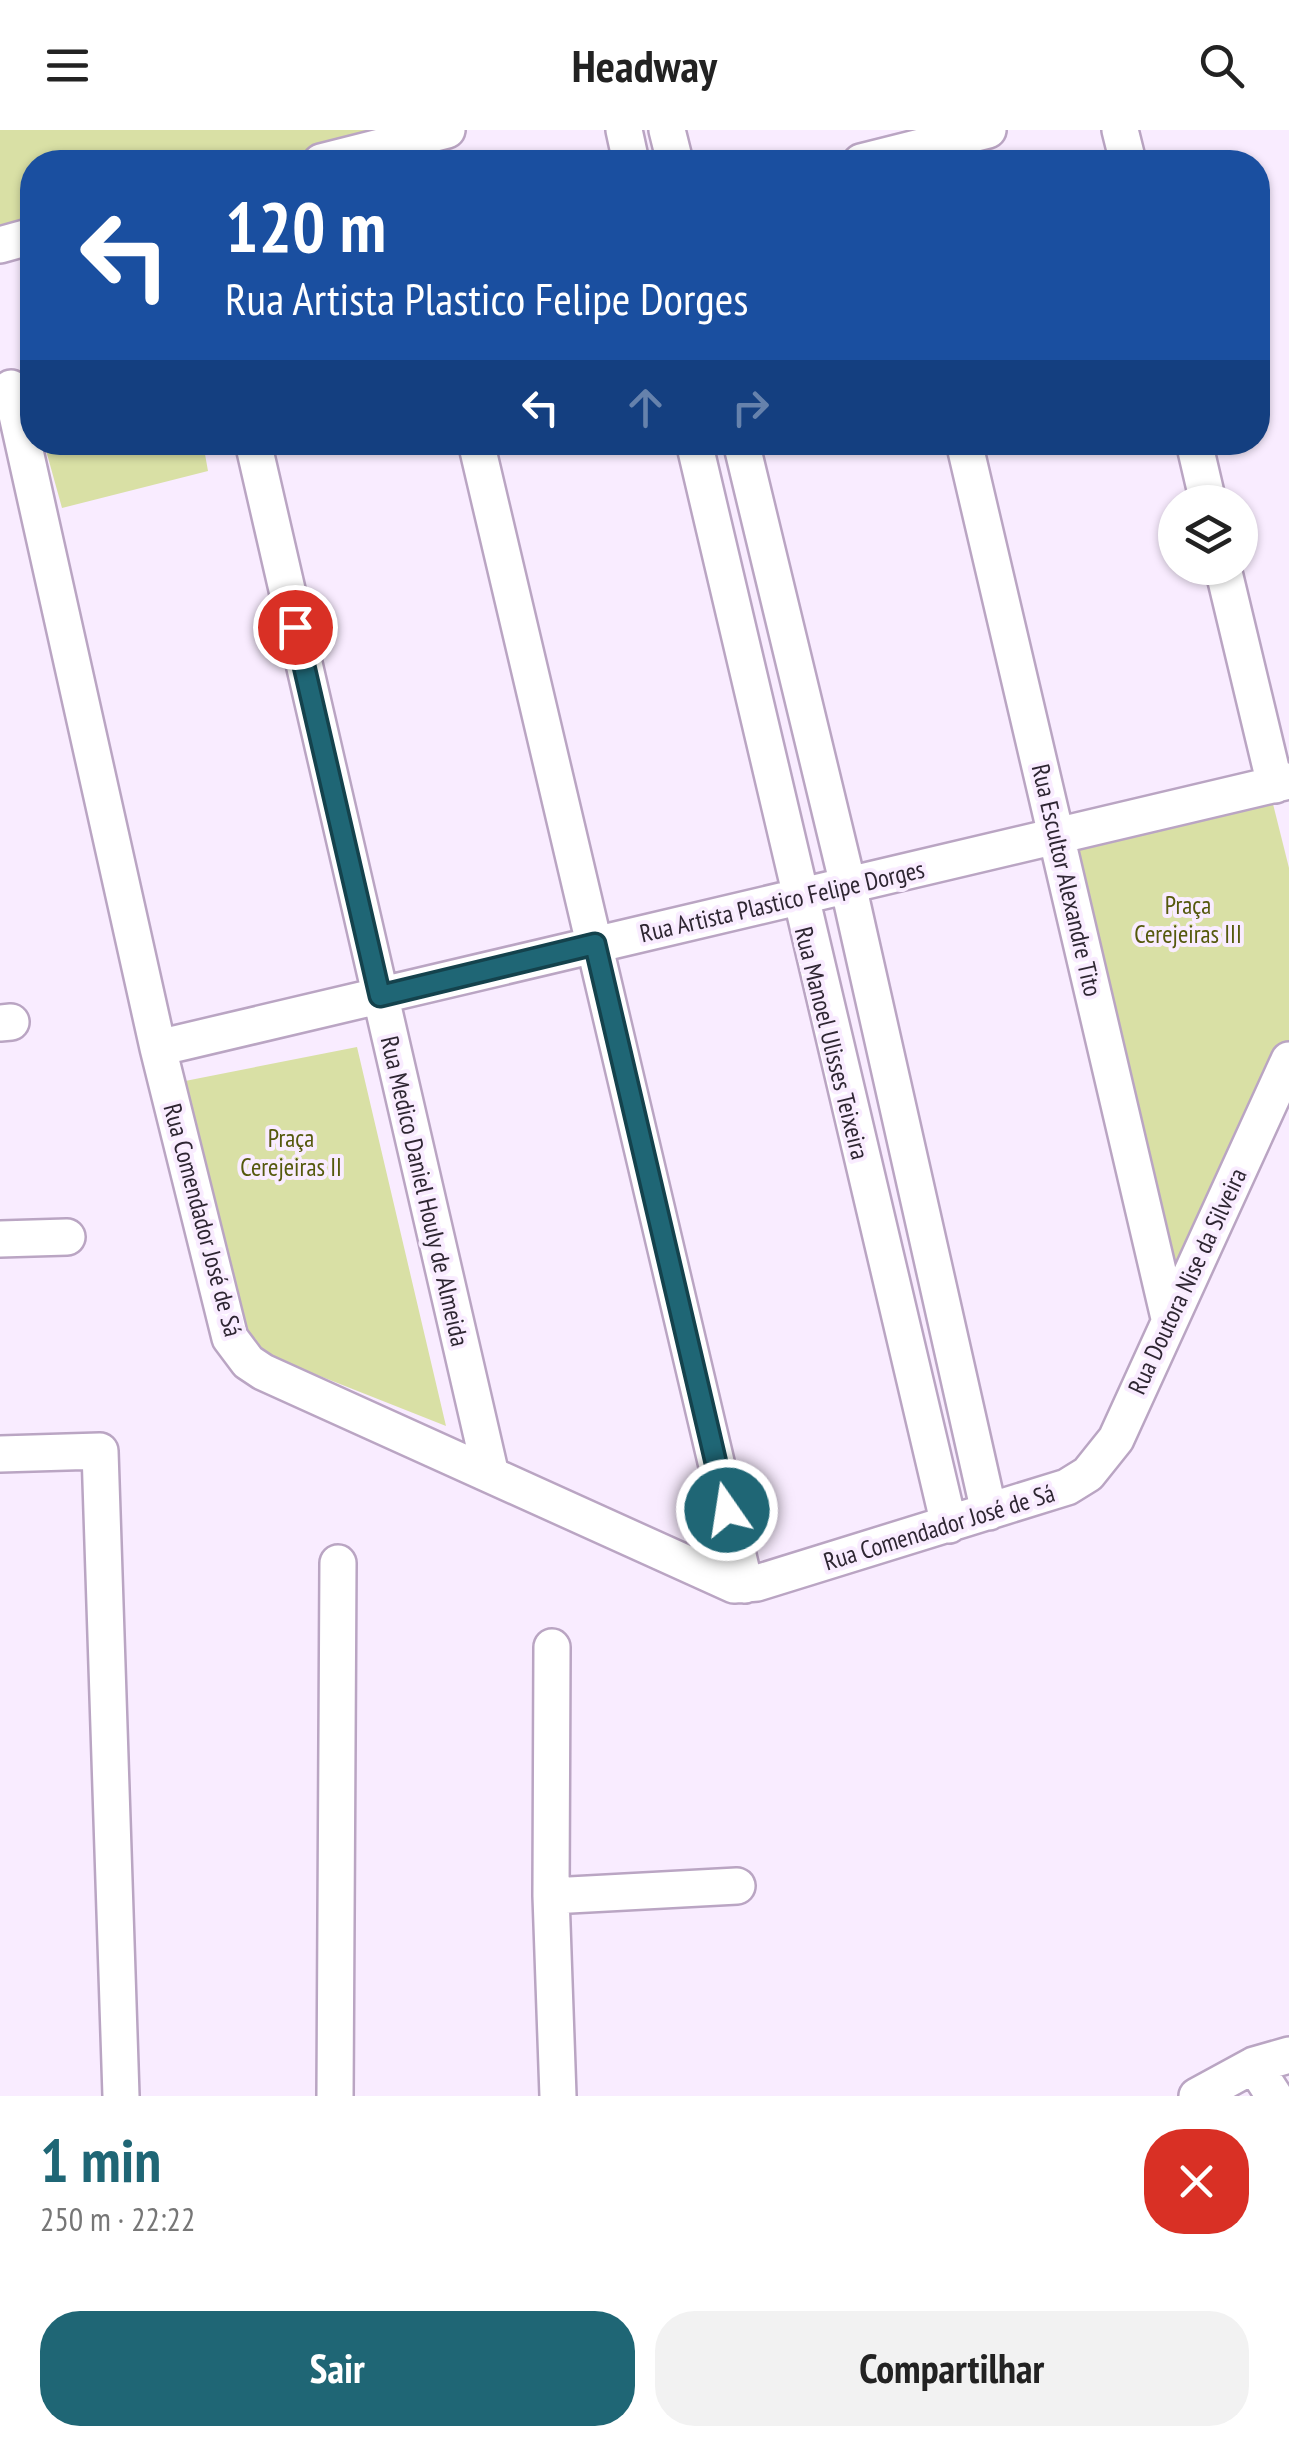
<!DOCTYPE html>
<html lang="pt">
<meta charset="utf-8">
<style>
body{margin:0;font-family:"PT Sans Narrow",sans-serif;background:#f2f2f2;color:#222;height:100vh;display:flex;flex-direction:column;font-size:38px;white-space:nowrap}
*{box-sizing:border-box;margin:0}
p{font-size:32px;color:#767676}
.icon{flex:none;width:55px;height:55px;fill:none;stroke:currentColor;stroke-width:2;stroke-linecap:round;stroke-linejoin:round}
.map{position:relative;height:1966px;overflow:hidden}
.drawer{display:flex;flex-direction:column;background:#fff;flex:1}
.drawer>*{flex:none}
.guide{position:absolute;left:20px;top:20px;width:1250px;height:305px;border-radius:40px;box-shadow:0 2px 8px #0004;background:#1a4fa0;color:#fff;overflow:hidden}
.buttons{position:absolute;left:1158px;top:355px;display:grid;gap:20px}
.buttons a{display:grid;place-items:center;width:100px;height:100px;border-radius:50%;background:#fff;box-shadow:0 2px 8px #0004;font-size:50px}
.pin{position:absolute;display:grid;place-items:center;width:85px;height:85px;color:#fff;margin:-42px;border:5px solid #fff;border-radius:50%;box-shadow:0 2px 10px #0007}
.me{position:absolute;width:110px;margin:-55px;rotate:347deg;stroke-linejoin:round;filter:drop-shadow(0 0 8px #0008)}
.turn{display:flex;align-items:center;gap:35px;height:210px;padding:0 40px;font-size:45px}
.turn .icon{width:130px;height:130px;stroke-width:2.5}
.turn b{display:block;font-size:70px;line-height:85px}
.lanes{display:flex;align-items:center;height:95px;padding:0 40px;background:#0003;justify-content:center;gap:50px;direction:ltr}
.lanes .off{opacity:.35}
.round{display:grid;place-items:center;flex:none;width:105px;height:105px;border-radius:40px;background:#f2f2f2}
.summary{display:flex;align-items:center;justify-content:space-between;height:170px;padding:0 40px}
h1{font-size:60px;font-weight:700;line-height:75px;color:#1f6675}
.button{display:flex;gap:20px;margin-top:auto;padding:20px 40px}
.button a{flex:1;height:115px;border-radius:40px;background:#1f6675;color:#fff;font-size:40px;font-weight:700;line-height:115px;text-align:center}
.button a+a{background:#f2f2f2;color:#222}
header{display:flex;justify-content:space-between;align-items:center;height:130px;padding:0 40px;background:#fff;font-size:45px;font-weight:700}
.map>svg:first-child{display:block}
.green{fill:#d9e0a5}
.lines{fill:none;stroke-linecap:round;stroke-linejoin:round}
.street-casing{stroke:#baa5c3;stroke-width:40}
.street{stroke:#fff;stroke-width:35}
.route-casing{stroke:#14424c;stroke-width:25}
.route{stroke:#1f6675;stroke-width:18}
.labels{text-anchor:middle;stroke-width:8;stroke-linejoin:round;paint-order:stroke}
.street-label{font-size:25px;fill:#2e2632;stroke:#f9ecff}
.park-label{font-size:25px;fill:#55590d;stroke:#f9ecff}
</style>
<header><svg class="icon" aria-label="menu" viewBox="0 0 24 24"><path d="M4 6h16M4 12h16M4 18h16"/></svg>Headway<svg class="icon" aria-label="search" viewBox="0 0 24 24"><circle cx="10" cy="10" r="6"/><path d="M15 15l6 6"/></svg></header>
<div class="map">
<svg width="1289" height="1966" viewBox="0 0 1289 1966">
<rect width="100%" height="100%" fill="#f9ecff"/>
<path class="green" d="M 0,0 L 406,0 L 285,32 L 32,32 L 32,95 L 0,103 Z
M 44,313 L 203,313 L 208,341 L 62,378 Z
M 1271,666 L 1289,738 L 1289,946 L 1175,1185 L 1066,715 Z
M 357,917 L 446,1296 L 249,1218 L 180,952 Z"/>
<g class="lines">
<g class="street-casing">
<path id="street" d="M 624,0 L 631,32
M 667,0 L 675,32
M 1120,0 L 1128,32
M 321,32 L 447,0
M 861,32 L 988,0
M 0,115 L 32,106
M 11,258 L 158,918 L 230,1208 L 248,1232 L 263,1242 L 734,1455 L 757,1453 L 1067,1357 L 1088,1344 L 1116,1309 L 1289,930
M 253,312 L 490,1341
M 476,312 L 745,1455
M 694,312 L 949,1395
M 741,312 L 848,755 L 989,1382
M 964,312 L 1169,1188
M 1194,312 L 1208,372
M 1223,438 L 1275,655
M 0,893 L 11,892
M 158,918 L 1289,651
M 0,1109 L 67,1107
M 0,1324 L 100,1321 L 121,1966
M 552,1517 L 551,1766 L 558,1966
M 551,1766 L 737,1756
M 1254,1935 L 1274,1966
M 335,1966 L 338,1433
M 1197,1966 L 1254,1935 L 1289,1925"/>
</g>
<use href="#street" class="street"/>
</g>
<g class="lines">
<g class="route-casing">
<path id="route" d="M 295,497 L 380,866 L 595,814 L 727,1380"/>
</g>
<use href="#route" class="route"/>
</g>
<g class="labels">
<g class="street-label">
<text transform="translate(1067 750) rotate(77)" y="9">Rua Escultor Alexandre Tito</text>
<text transform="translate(782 771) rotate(-13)" y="9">Rua Artista Plastico Felipe Dorges</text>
<text transform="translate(832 913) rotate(76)" y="9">Rua Manoel Ulisses Teixeira</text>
<text transform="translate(425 1061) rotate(77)" y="9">Rua Medico Daniel Houly de Almeida</text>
<text transform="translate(203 1090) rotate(75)" y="9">Rua Comendador José de Sá</text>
<text transform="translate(1187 1151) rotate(-65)" y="9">Rua Doutora Nise da Silveira</text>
<text transform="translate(939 1397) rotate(-17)" y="9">Rua Comendador José de Sá</text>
</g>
<g class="park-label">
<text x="1188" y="784">Praça<tspan x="1188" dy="29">Cerejeiras III</tspan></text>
<text x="291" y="1017">Praça<tspan x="291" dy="29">Cerejeiras II</tspan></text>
</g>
</g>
</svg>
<div class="buttons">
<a><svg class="icon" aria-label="layers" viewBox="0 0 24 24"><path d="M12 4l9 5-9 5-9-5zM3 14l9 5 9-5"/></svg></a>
</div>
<div class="pin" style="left:295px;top:497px;background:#d93025"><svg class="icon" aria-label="arrive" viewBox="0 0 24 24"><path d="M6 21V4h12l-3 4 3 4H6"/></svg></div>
<svg class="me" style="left:727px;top:1380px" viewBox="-20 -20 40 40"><circle r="17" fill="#1f6675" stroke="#fff" stroke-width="3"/><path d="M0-11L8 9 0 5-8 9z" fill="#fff"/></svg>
<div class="guide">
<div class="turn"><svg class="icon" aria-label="left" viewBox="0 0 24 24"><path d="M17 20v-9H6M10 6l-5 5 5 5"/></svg><div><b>120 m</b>Rua Artista Plastico Felipe Dorges</div></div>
<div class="lanes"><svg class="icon" aria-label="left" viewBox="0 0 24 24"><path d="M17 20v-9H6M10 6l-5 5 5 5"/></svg><svg class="icon off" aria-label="ahead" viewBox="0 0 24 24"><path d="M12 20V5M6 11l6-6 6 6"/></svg><svg class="icon off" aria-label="right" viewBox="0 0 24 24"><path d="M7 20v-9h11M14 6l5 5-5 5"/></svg></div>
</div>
</div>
<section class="drawer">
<div class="summary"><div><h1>1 min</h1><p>250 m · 22:22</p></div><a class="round" style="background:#d93025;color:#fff"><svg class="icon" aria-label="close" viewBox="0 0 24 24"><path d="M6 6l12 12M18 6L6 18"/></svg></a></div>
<div class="button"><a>Sair</a><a>Compartilhar</a></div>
</section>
